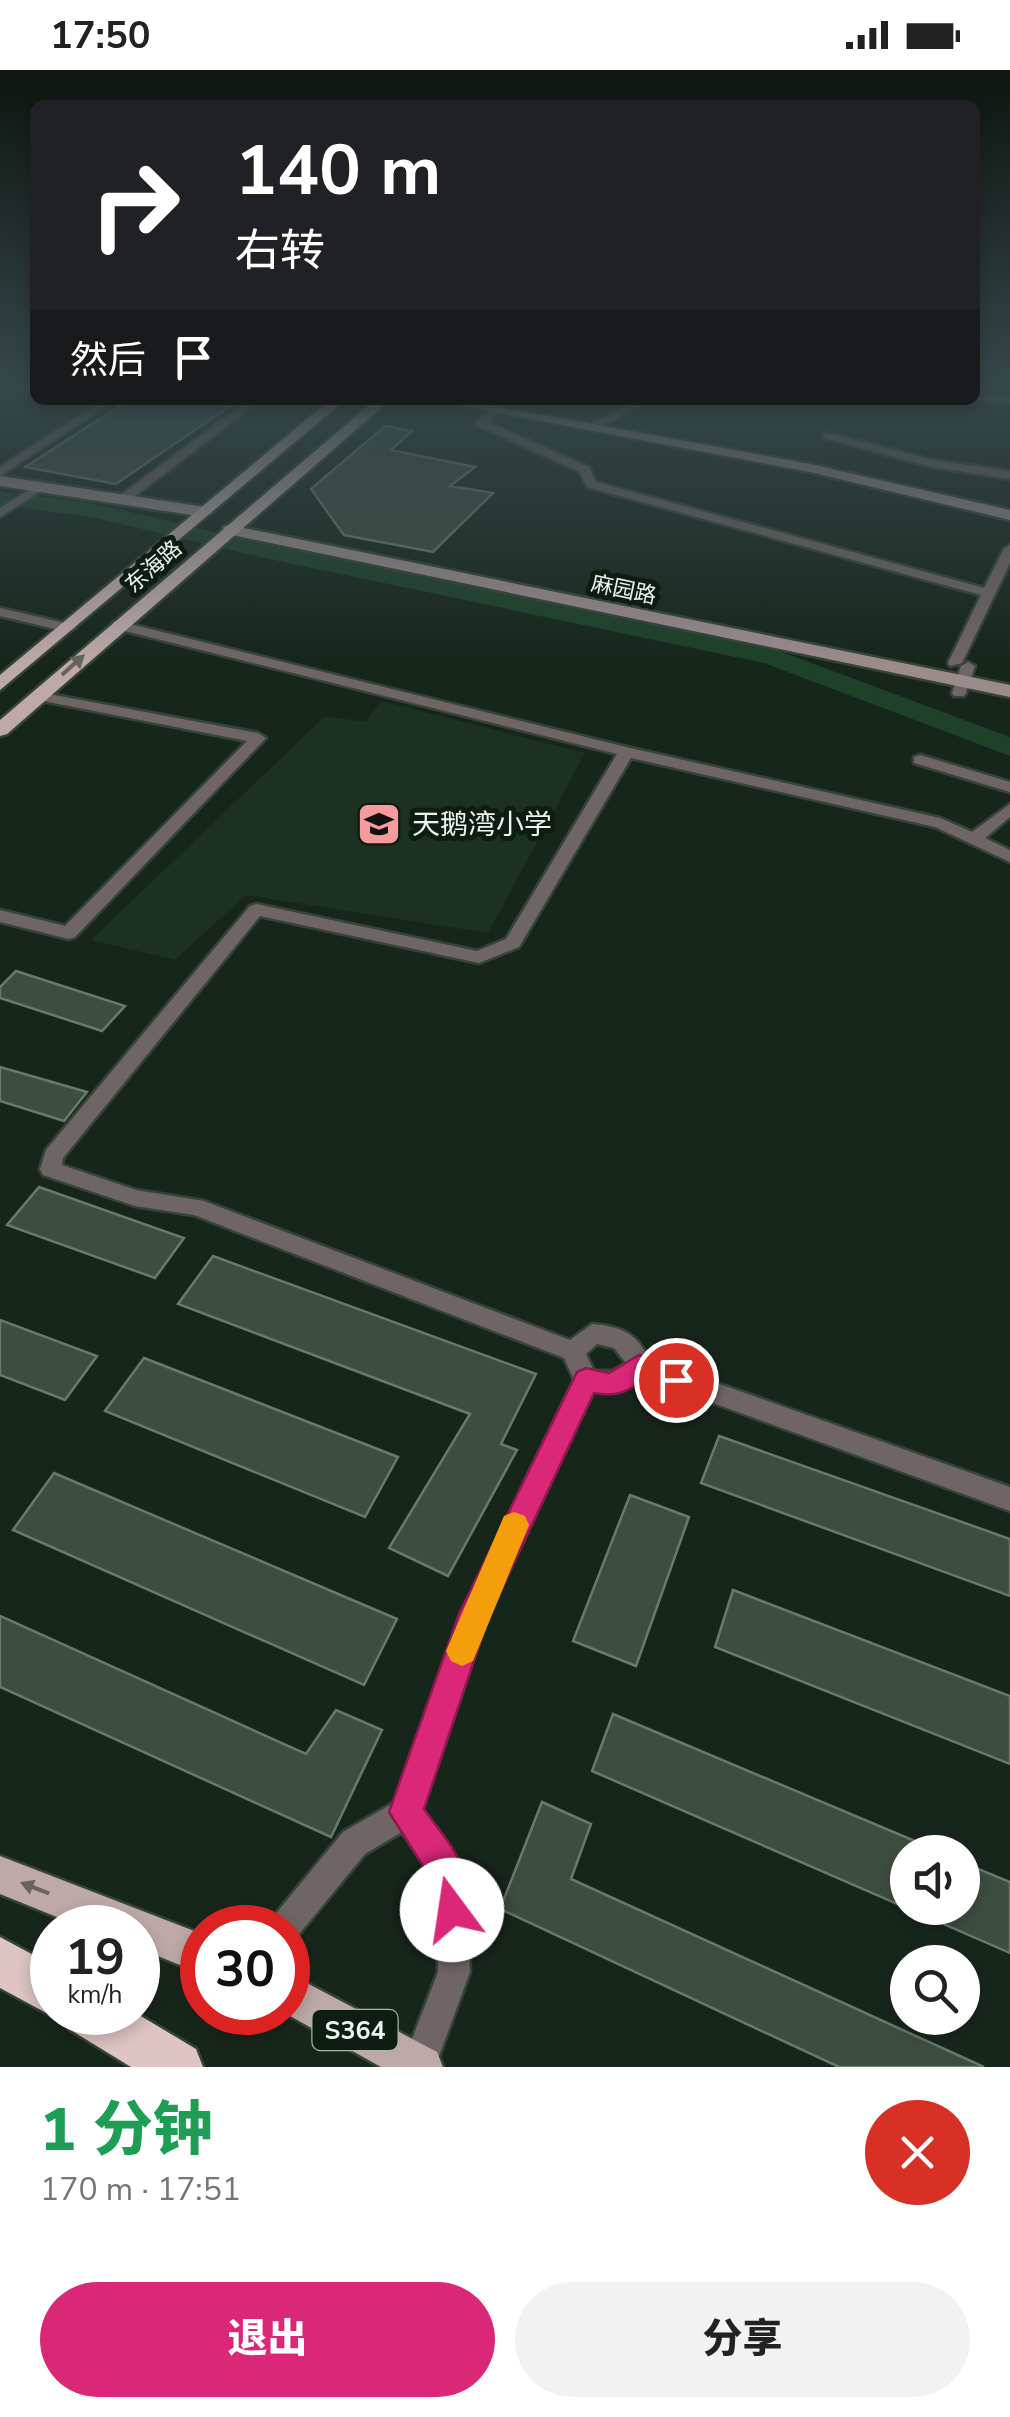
<!DOCTYPE html>
<html lang="zh">
<meta charset="utf-8">
<style>
body{margin:0;font-family:"Nunito Sans","Noto Sans SC",sans-serif;background:#f2f2f2;color:#222;height:100vh;display:flex;flex-direction:column;font-size:38px;white-space:nowrap}
*{box-sizing:border-box;margin:0}
p{font-size:32px;color:#767676}
.icon{flex:none;width:55px;height:55px;fill:none;stroke:currentColor;stroke-width:2;stroke-linecap:round;stroke-linejoin:round}
.map{position:relative;height:1997px;overflow:hidden}
.sheet{display:flex;flex-direction:column;background:#fff;flex:1}
.sheet>*{flex:none}
.hud{position:absolute;left:30px;top:30px;width:950px;height:305px;border-radius:15px;box-shadow:0 5px 15px #0003;background:#202124;color:#fff;overflow:hidden}
.tools{position:absolute;left:890px;top:1765px;display:grid;gap:20px}
.tools a{display:grid;place-items:center;width:90px;height:90px;border-radius:50%;background:#fff;box-shadow:0 5px 15px #0003;font-size:50px}
.speed{position:absolute;left:30px;top:1835px;display:flex;gap:20px;font-size:50px;font-weight:700;text-align:center}
.speed>*{display:grid;place-content:center;width:130px;height:130px;border-radius:50%;background:#fff;box-shadow:0 5px 15px #0003;line-height:1}
.speed small{font-size:25px;font-weight:400}
.speed .limit{border:15px solid #d22;background:#fff;color:#111}
.pin{position:absolute;display:grid;place-items:center;width:85px;height:85px;color:#fff;margin:-42px;border:5px solid #fff;border-radius:50%;box-shadow:0 2px 10px #0007}
.me{position:absolute;width:110px;margin:-55px;rotate:346deg;stroke-linejoin:round;filter:drop-shadow(0 0 8px #0008)}
.turn{display:flex;align-items:center;gap:35px;height:210px;padding:0 40px;font-size:45px}
.turn .icon{width:130px;height:130px;stroke-width:2.5}
.turn b{display:block;font-size:70px;line-height:85px}
.then{display:flex;align-items:center;height:95px;padding:0 40px;background:#0003;gap:20px;font-size:38px}
.round{display:grid;place-items:center;flex:none;width:105px;height:105px;border-radius:52px;background:#f2f2f2}
.overview{display:flex;align-items:center;justify-content:space-between;height:170px;padding:0 40px}
h1{font-size:60px;font-weight:800;line-height:75px;color:#1e9e55}
.cta{display:flex;gap:20px;margin-top:auto;padding:20px 40px}
.cta a{flex:1;height:115px;border-radius:60px;background:#db2777;color:#fff;font-size:40px;font-weight:800;line-height:115px;text-align:center}
.cta a+a{background:#f2f2f2;color:#222}
.status{display:flex;justify-content:space-between;align-items:center;height:70px;padding:0 50px;background:#fff;direction:ltr}
.status svg{height:28px;fill:currentColor}
.map>svg:first-child{display:block}
.built{fill:#1c3121}
.lines{fill:none;stroke-linecap:round;stroke-linejoin:round}
.river{fill:#1d4129;fill-rule:evenodd}
.building{fill:#3d4e41;stroke:#697a6d;stroke-width:2.5}
.street-casing{stroke:#354338;stroke-width:5}
.secondary-casing{stroke:#354338;stroke-width:5}
.primary-casing{stroke:#354338;stroke-width:5}
.highway-casing{stroke:#354338;stroke-width:5}
.street{fill:#706565;fill-rule:evenodd}
.secondary{fill:#9c8b8b;fill-rule:evenodd}
.primary{fill:#bea9a8;fill-rule:evenodd}
.highway{fill:#dec4c3;fill-rule:evenodd}
.oneway{fill:#66635d}
.route{fill:#db2777;stroke:#8e194d;stroke-width:2.5}
.slow{fill:#f59e0b}
.labels{text-anchor:middle;stroke-width:10;stroke-linejoin:round;paint-order:stroke}
.far-street-label{font-size:22px;fill:#eaf3ec;stroke:#0e1d12}
.shield{fill:#0e1d12;stroke:#a8b3ab;stroke-width:2.5}
.shield-label{font-size:25px;font-weight:bold;fill:#eaf3ec}
.poi-label{font-size:28px;fill:#eaf3ec;stroke:#0e1d12;text-anchor:start}
</style>
<div class="status"><b>17:50</b><svg viewBox="0 0 49 12"><path d="M0 12V9h3v3zM5 12V6h3v6zM10 12V3h3v9zM15 12V0h3v12zM26 1h20v11H26zM47 4h2v5h-2z"/></svg></div>
<div class="map">
<svg width="1010" height="1997" viewBox="0 0 1010 1997">
<rect width="100%" height="100%" fill="#17261b"/>
<path class="built" d="M 382,631 L 585,683 L 488,863 L 246,825 L 175,890 L 91,870 L 325,646 L 365,652 Z"/>
<g class="lines">
<path class="river" d="M 0,421 L 92,433 L 260,473 L 771,578 L 1010,667 L 1010,686 L 764,593 L 260,487 L 92,447 L 0,435 Z"/>
</g>
<path class="building" d="M 129,330 L 239,330 L 116,414 L 25,397 Z
M 385,356 L 412,361 L 391,380 L 475,397 L 450,416 L 493,423 L 433,482 L 344,465 L 311,419 Z
M 16,901 L 125,936 L 102,961 L 0,928 L 0,917 Z
M 0,997 L 87,1022 L 64,1051 L 0,1031 Z
M 39,1117 L 184,1168 L 155,1208 L 7,1155 Z
M 213,1186 L 536,1304 L 501,1374 L 517,1380 L 448,1506 L 389,1478 L 470,1344 L 178,1234 Z
M 0,1250 L 97,1286 L 65,1330 L 0,1305 Z
M 144,1288 L 398,1387 L 365,1447 L 105,1341 Z
M 719,1366 L 1010,1469 L 1010,1526 L 701,1413 Z
M 54,1403 L 397,1549 L 364,1615 L 13,1460 Z
M 630,1425 L 689,1447 L 636,1596 L 573,1571 Z
M 733,1520 L 1010,1626 L 1010,1694 L 715,1577 Z
M 0,1546 L 306,1684 L 336,1640 L 382,1660 L 331,1767 L 0,1617 Z
M 613,1644 L 941,1782 L 908,1782 L 908,1838 L 962,1838 L 962,1792 L 1010,1812 L 1010,1883 L 592,1701 Z
M 542,1732 L 591,1754 L 571,1809 L 984,1997 L 839,1997 L 500,1839 Z"/>
<g class="lines">
<g class="street-casing">
<path id="street" d="M 975,323 L 1010,327 L 1010,333 L 975,329 Z
M 103,330 L 115,330 L 0,406 L 0,397 Z
M 249,330 L 261,330 L 126,433 L 118,433 L 118,427 Z
M 638,330 L 652,330 L 595,359 L 585,357 Z
M 688,330 L 717,330 C 711,335 694,335 688,330 Z
M 494,338 L 504,340 L 488,352 L 589,397 L 596,412 L 984,518 L 1004,479 L 1010,475 L 1010,493 L 962,593 L 950,596 L 948,593 L 981,525 L 587,417 L 580,402 L 476,355 L 476,351 Z
M 828,363 L 932,390 L 1010,401 L 1010,409 L 932,397 L 824,368 L 824,364 Z
M 36,415 L 46,418 L 0,447 L 0,438 Z
M 0,538 L 73,555 L 75,558 L 68,562 L 0,546 Z
M 118,551 L 626,677 L 940,748 L 972,762 L 1010,734 L 1010,747 L 985,768 L 1010,780 L 1010,792 L 935,757 L 631,688 L 519,877 L 479,893 L 260,846 L 63,1088 L 62,1095 L 136,1120 L 204,1131 L 570,1270 L 592,1254 C 620,1256 637,1263 649,1289 L 1010,1417 L 1010,1441 L 642,1307 L 615,1321 L 593,1321 L 488,1546 L 422,1739 L 467,1808 L 470,1902 L 435,1997 L 402,1995 L 438,1902 L 437,1812 L 402,1762 L 365,1784 L 295,1869 L 288,1872 L 288,1858 L 268,1858 L 273,1847 L 343,1762 L 395,1732 L 461,1544 L 574,1310 L 564,1288 L 194,1145 L 135,1136 L 43,1105 L 40,1099 L 46,1080 L 250,836 L 256,834 L 477,881 L 506,869 L 617,684 L 113,558 L 113,552 ZM 597,1274 L 614,1278 L 626,1293 L 613,1301 L 594,1301 L 586,1284 Z
M 968,592 L 975,596 L 966,623 L 964,626 L 954,626 L 952,623 L 961,596 Z
M 38,622 L 258,663 L 266,668 L 75,867 L 69,869 L 0,852 L 0,840 L 65,856 L 247,671 L 33,629 L 33,623 Z
M 920,685 L 1010,712 L 1010,722 L 914,693 L 914,687 Z"/>
</g>
<g class="secondary-casing">
<path id="secondary" d="M 431,330 L 461,330 L 810,394 L 1010,440 L 1010,450 L 810,402 Z
M 0,406 L 205,437 L 213,442 L 205,447 L 0,416 Z
M 229,455 L 1010,615 L 1010,627 L 223,463 L 223,457 Z"/>
</g>
<g class="primary-casing">
<path id="primary" d="M 330,330 L 345,330 L 0,620 L 0,605 Z
M 375,330 L 390,330 L 7,664 L 0,666 L 0,650 Z
M 0,1786 L 202,1864 L 202,1904 L 138,1878 L 138,1858 L 84,1858 L 0,1824 Z
M 288,1903 L 437,1982 L 443,1997 L 381,1997 L 283,1942 L 288,1942 Z"/>
</g>
<g class="highway-casing">
<path id="highway" d="M 0,1867 L 52,1895 L 52,1942 L 61,1942 L 52,1946 L 0,1918 Z
M 62,1942 L 134,1942 L 196,1979 L 203,1997 L 131,1997 L 69,1959 Z"/>
</g>
<use href="#street" class="street"/>
<use href="#secondary" class="secondary"/>
<use href="#primary" class="primary"/>
<use href="#highway" class="highway"/>
</g>
<defs><path id="oneway-solid" d="M-6-.8H1V-3.2L6.5 0L1 3.2V.8H-6Z" transform="scale(2.5)"/></defs>
<g class="oneway">
<use href="#oneway-solid" transform="translate(73 595) rotate(-42)"/>
<use href="#oneway-solid" transform="translate(35 1818) rotate(-159)"/>
</g>
<linearGradient id="sky" x2="0" y2="1"><stop stop-color="#0d150f"/><stop offset="0.53" stop-color="#36474a"/><stop offset="1" stop-color="#36474a" stop-opacity="0"/></linearGradient>
<rect width="1010" height="595" fill="url(#sky)"/>
<path class="route" d="M 639,1285 L 686,1301 L 690,1310 L 686,1318 L 676,1321 L 643,1309 C 628,1323 614,1327 594,1323 L 489,1546 L 424,1739 C 448,1773 483,1808 465,1852 L 452,1858 L 440,1852 L 434,1840 L 434,1813 L 389,1742 L 459,1544 L 577,1302 L 586,1298 L 609,1303 Z"/>
<path class="slow" d="M 514,1442 L 525,1446 L 529,1455 L 473,1591 L 462,1596 L 451,1591 L 446,1581 L 504,1446 Z"/>
<defs>
<g id="school-square" transform="scale(2.25)"><rect x="-9" y="-9" width="18" height="18" rx="4" fill="#f59b9c" stroke="#0e1d12"/><path d="M0-5L7-2L0 1L-7-2ZM-4 1L0 2.5L4 1V4Q0 6-4 4Z" fill="#111"/></g>
</defs>
<g fill-rule="evenodd">
<use href="#school-square" x="379" y="754"/>
</g>
<g class="labels">
<g class="far-street-label">
<text transform="translate(153 496) rotate(-41)" y="8">东海路</text>
<text transform="translate(624 519) rotate(12)" y="8">麻园路</text>
</g>
<rect class="shield" x="312.5" y="1940" width="85" height="40" rx="8"/>
<g class="shield-label">
<text x="355" y="1969">S364</text>
</g>
<g class="poi-label">
<text x="412" y="764">天鹅湾小学</text>
</g>
</g>
</svg>
<div class="tools">
<a><svg class="icon" aria-label="sound" viewBox="0 0 24 24"><path d="M4 9h4l5-4v14l-5-4H4zM17 9q2 3 0 6"/></svg></a>
<a><svg class="icon" aria-label="search" viewBox="0 0 24 24"><circle cx="10" cy="10" r="6"/><path d="M15 15l6 6"/></svg></a>
</div>
<div class="speed"><div>19<small>km/h</small></div><div class="limit">30</div></div>
<div class="pin" style="left:676px;top:1310px;background:#d93025"><svg class="icon" aria-label="arrive" viewBox="0 0 24 24"><path d="M6 21V4h12l-3 4 3 4H6"/></svg></div>
<svg class="me" style="left:452px;top:1840px" viewBox="-20 -20 40 40"><circle r="19" fill="#fff"/><path d="M0-13L10 11 0 6-10 11z" fill="#db2777"/></svg>
<div class="hud">
<div class="turn"><svg class="icon" aria-label="right" viewBox="0 0 24 24"><path d="M7 20v-9h11M14 6l5 5-5 5"/></svg><div><b>140 m</b>右转</div></div>
<div class="then">然后<svg class="icon" aria-label="arrive" viewBox="0 0 24 24"><path d="M6 21V4h12l-3 4 3 4H6"/></svg></div>
</div>
</div>
<section class="sheet">
<div class="overview"><div><h1>1 分钟</h1><p>170 m · 17:51</p></div><a class="round" style="background:#d93025;color:#fff"><svg class="icon" aria-label="close" viewBox="0 0 24 24"><path d="M6 6l12 12M18 6L6 18"/></svg></a></div>
<div class="cta"><a>退出</a><a>分享</a></div>
</section>
